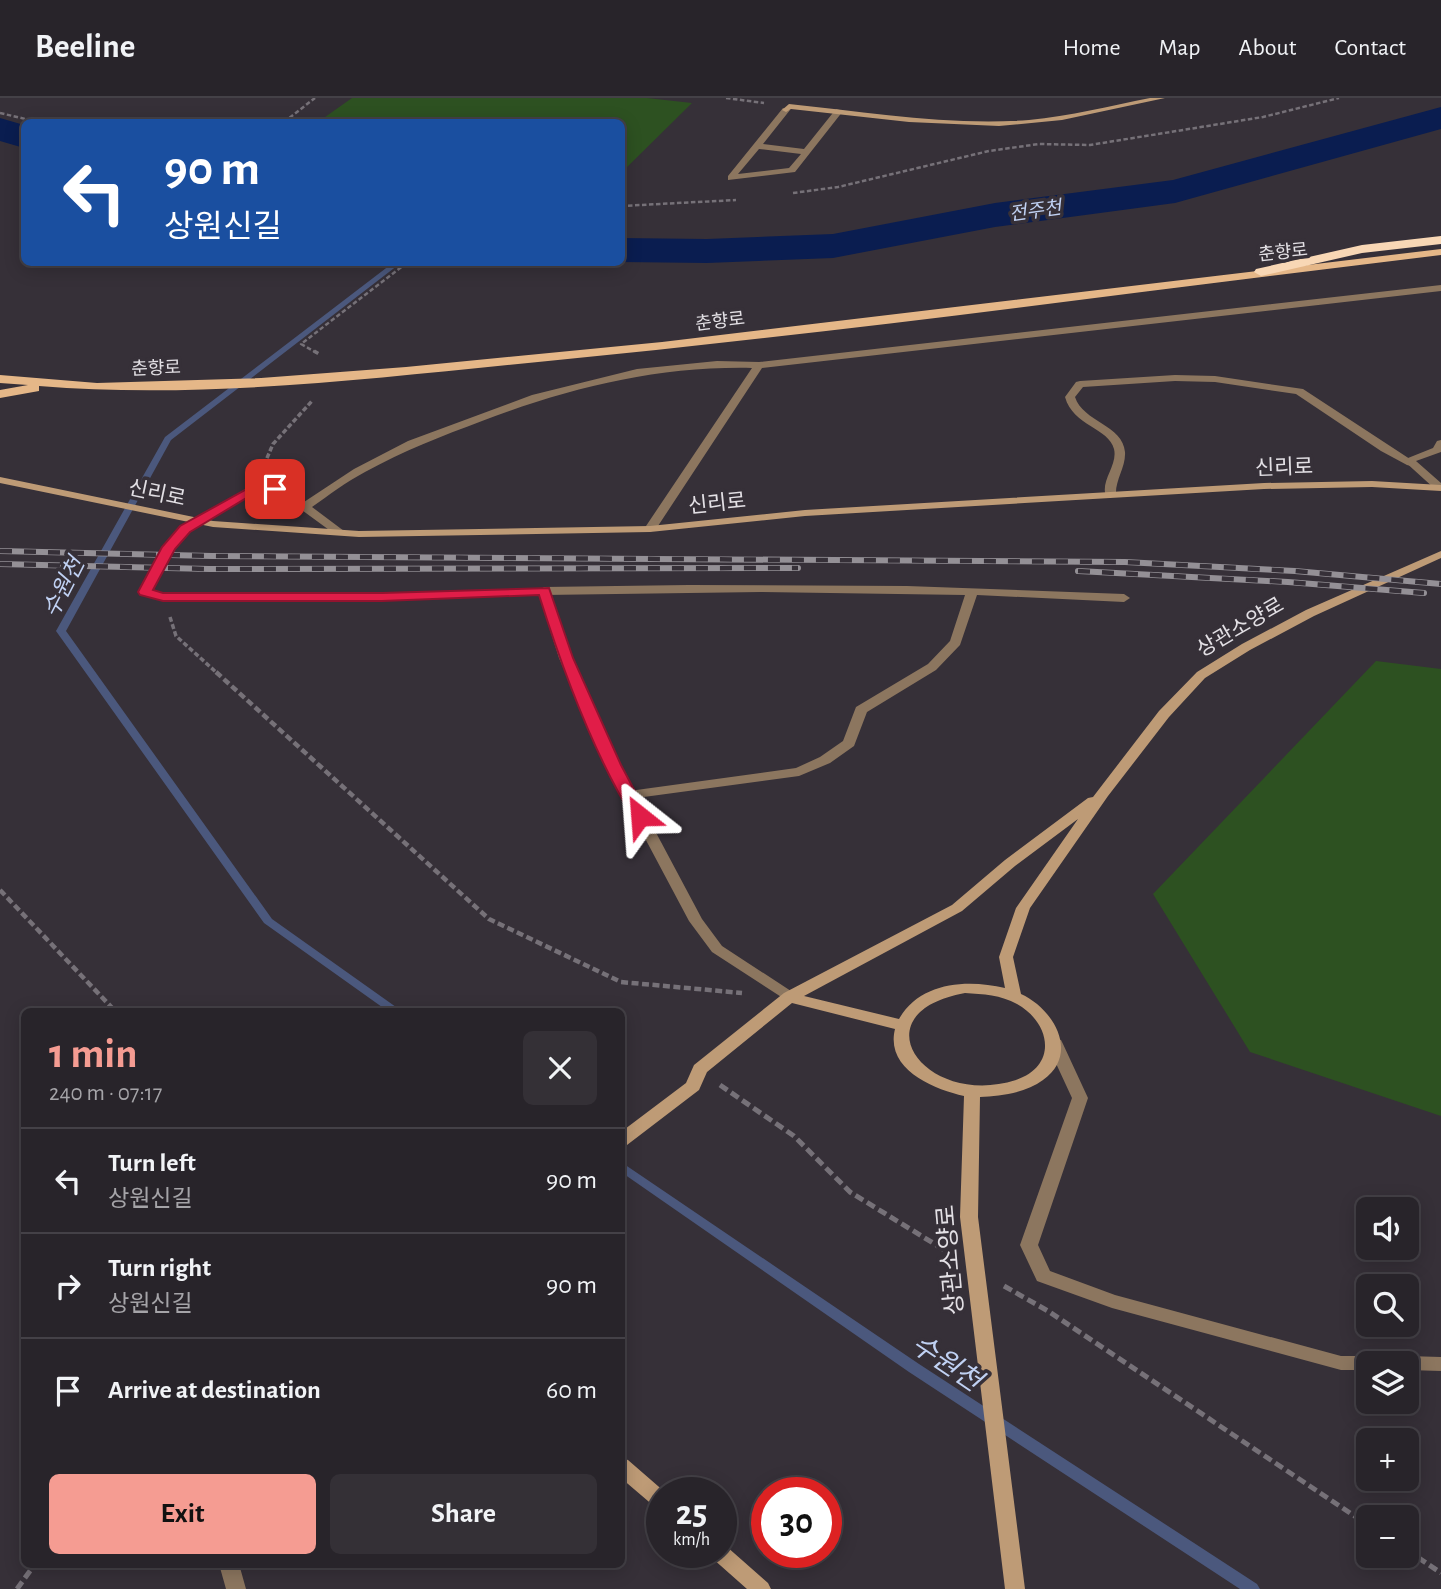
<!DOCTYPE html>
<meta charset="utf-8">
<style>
body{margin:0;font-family:"Alegreya Sans","Noto Sans KR",sans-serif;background:#343036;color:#f1f3f6;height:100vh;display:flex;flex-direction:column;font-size:26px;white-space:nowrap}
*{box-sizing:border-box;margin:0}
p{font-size:23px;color:#a5a4a8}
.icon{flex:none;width:38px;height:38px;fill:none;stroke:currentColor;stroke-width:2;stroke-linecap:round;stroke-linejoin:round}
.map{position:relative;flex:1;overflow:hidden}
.panel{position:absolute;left:21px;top:910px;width:604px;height:560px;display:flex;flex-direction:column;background:#28242a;border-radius:10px;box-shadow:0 4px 18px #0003,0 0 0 2px #444147}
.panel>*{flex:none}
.top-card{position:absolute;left:21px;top:21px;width:604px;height:147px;border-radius:10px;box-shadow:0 4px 18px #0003,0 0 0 2px #444147;background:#1a4fa0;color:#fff;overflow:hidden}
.fabs{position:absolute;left:1356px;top:1099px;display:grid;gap:14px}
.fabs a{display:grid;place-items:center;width:63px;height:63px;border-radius:10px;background:#28242a;box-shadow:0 4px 18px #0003,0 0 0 2px #444147;font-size:35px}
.speed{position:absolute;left:646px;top:1379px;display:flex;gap:14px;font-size:35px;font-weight:700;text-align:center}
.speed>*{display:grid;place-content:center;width:91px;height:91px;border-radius:50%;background:#28242a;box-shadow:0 4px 18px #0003,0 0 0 2px #444147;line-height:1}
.speed small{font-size:18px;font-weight:400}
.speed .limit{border:10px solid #d22;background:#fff;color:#111}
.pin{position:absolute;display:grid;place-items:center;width:60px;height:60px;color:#fff;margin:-30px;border-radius:14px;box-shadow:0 4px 10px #0006}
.me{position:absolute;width:77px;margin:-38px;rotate:332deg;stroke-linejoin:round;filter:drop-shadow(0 0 5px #0008)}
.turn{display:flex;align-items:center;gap:24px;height:147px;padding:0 28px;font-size:32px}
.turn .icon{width:91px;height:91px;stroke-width:2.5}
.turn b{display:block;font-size:49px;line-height:60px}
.round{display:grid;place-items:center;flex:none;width:74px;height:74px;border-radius:10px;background:#343036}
.overview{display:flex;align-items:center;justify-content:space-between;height:119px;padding:0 28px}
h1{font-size:42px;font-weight:700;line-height:52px;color:#f59c92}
.cta{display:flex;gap:14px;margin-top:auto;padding:14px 28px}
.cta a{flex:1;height:80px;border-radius:10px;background:#f59c92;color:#111;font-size:28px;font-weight:700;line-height:80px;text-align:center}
.cta a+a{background:#343036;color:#f1f3f6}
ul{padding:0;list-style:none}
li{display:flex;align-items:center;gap:21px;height:105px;padding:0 28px;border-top:2px solid #444147}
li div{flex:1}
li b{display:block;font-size:26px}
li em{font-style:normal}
header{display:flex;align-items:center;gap:42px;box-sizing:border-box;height:98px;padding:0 35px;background:#28242a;border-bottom:2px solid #444147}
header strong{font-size:33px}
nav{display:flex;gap:38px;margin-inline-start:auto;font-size:24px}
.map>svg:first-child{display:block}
.green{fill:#2d5121}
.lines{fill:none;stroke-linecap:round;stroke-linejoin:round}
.stream{fill:#4b587d;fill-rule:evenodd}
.river{fill:#0a1d50;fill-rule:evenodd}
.path-far3{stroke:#767178;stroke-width:2.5;stroke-dasharray:4.5 2.5;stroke-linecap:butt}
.path-far2{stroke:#767178;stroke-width:3.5;stroke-dasharray:5 2.5;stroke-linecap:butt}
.path-far1{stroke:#767178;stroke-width:4.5;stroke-dasharray:7 3.5;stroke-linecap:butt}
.path{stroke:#767178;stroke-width:5;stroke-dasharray:9 4.5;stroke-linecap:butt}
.lane{fill:#8c765f;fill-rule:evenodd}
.street{fill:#8c765f;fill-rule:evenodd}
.secondary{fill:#be9b76;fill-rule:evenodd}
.primary{fill:#e5b788;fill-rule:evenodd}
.highway{fill:#f8d7b5;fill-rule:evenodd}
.rail-casing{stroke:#949096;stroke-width:6}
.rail{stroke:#363038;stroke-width:4.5;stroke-dasharray:12;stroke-linecap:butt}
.route{fill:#e11d48;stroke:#92132f;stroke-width:2}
.labels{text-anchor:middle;stroke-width:7;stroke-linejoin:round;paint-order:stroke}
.far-street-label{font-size:18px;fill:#e3e0e5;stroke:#363038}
.far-water-label{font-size:19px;font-style:italic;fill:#c0d1f3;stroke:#363038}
.street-label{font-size:21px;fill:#e3e0e5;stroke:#363038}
.water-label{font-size:23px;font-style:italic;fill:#c0d1f3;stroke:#363038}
.near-street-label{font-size:24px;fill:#e3e0e5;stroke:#363038}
.near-water-label{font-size:28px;font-style:italic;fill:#c0d1f3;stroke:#363038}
</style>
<header>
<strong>Beeline</strong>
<nav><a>Home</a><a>Map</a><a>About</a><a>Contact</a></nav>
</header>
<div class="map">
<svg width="1441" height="1491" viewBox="0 0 1441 1491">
<rect width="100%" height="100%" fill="#363038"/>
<path class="green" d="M 352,0 L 647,0 L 692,5 L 621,75 L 621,24 L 318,24 Z
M 1376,563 L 1441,571 L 1441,1018 L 1250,954 L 1153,796 Z"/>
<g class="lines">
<path class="stream" d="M 394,164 L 402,164 L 171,342 L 66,533 L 272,821 L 403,914 L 389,914 L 264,825 L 56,533 L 165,339 Z
M 621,1064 L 919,1266 L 1257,1486 L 1260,1491 L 1240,1491 L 909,1274 L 621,1074 Z"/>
<path class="river" d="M 1441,9 L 1441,31 L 1175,105 L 995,129 L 833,160 L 707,165 L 621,164 L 621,140 L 707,141 L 833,136 L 995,105 L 1173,82 Z
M 0,20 L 24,27 L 24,50 L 0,43 Z"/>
<path class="path-far3" d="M 726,0 L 764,5
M 0,15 L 38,24
M 284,24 L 315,0
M 793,95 L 838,89 L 989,53 L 1039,46 L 1090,47 L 1263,19 L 1339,0
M 621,108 L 736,102
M 317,255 L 301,246 L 408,164"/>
<path class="path-far2" d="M 314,253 L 319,256
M 264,367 L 273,346 L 312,303
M 170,519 L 176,538 L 217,575"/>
<path class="path-far1" d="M 216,574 L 489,821 L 621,884 L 742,895
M 0,792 L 116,914"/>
<path class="path" d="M 720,987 L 794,1038 L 850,1094 L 946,1153
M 1004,1188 L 1048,1213 L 1368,1427
M 1407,1452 L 1441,1475
M 17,1491 L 35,1466"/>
<path class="lane" d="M 783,10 L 790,12 L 763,46 L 804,51 L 836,11 L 843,13 L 795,74 L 728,82 L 728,78 ZM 759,51 L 801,56 L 789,70 L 738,76 Z
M 1175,277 L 1215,278 L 1303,291 L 1416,365 L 1411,368 L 1407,367 L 1381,353 L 1296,296 L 1215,284 L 1175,283 L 1083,289 L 1075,299 C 1083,324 1123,327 1125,354 C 1126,369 1115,382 1116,397 L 1110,400 L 1106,399 C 1100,382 1118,368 1114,351 C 1109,330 1073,328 1065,299 L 1076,284 L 1080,283 Z
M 689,487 L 907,488 L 1124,496 L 1130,500 L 1124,504 L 977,497 L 960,547 L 936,572 L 867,614 L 854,648 L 830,665 L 799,678 L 629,701 L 624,700 L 622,697 L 624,694 L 629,693 L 796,670 L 820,659 L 843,643 L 856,609 L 928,566 L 950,543 L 965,497 L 761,494 L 544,497 L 538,493 L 544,489 Z
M 1055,941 L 1061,942 L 1063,946 L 1088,1000 L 1038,1147 L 1050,1173 L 1115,1197 L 1341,1258 L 1373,1258 L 1379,1260 L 1382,1265 L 1368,1265 L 1368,1272 L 1341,1272 L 1112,1210 L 1037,1183 L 1020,1147 L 1072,1000 L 1047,946 L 1049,942 Z
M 1407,1258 L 1441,1259 L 1441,1273 L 1407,1272 L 1407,1265 L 1398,1265 L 1401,1260 Z"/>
<path class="street" d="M 1441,187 L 1441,193 L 762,270 L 656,431 L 650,434 L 644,431 L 752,270 C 658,268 569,290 482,323 C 442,338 403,353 365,374 C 346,384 329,397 312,409 L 344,433 L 344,437 L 336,437 L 284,399 L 263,389 L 189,433 L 174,450 L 152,492 L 163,495 L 382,495 L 548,490 L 571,560 L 620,667 L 702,821 L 722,848 L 794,895 L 797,899 L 794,903 L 789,904 L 712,854 L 689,823 L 606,667 L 559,560 L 539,497 L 382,503 L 163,503 L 141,497 L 139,494 L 163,449 L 181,429 L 259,383 C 274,382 292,395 304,404 L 354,371 L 408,343 L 532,297 L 637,271 L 717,263 L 759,264 Z
M 1441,342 L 1441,354 L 1416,363 L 1441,385 L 1441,392 L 1435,391 L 1403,362 L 1433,350 L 1437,343 Z
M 219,1466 L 239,1466 L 246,1491 L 226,1491 Z"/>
<path class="secondary" d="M 1150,0 L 1165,0 L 1062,22 L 999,28 L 909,24 L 791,11 L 786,14 L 782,12 L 789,6 C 868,14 949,28 1029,22 C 1070,18 1110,8 1150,0 Z
M 0,379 L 213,423 L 359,433 L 650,428 L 805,412 L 1264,385 L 1372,383 L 1441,387 L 1441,393 L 1372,389 L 1264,391 L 805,418 L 650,434 L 359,439 L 213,429 L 0,385 Z
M 1441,453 L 1441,460 L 1314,518 L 1250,552 L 1205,580 L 1169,619 L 1108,698 L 1030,810 L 1013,859 L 1021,896 C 1054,911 1080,956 1043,982 C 1026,995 1000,998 980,999 L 978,1119 L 1025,1491 L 1005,1491 L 960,1119 L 964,998 C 933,991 885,971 895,931 L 792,905 L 707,974 L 699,992 L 627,1047 L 621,1049 L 621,1034 L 686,985 L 694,967 L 784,895 L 952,807 L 1005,762 L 1088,700 L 1093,699 L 1159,613 L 1197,574 L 1242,546 L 1306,512 ZM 1078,721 L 1016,810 L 999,859 L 1005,890 C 967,881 920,884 899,921 L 804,898 L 962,813 L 1015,768 ZM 965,895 C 983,896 1001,897 1017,906 C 1051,925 1058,968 1016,982 C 925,1011 856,915 965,895 Z
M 621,1360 L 628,1362 L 666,1395 L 662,1395 L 662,1411 L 655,1409 L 621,1380 Z
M 721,1446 L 726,1448 L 768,1485 L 771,1491 L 747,1491 L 712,1460 L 709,1454 L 721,1454 Z"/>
<path class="primary" d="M 1441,151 L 1441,157 C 1143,193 846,234 548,263 C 380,279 208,302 39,288 L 39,293 L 0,300 L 0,292 L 28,287 L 0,285 L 0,277 L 97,285 L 261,280 L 406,269 L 662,244 Z"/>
<path class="highway" d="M 1441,138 L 1441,146 L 1362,155 L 1261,178 L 1254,174 L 1256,171 L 1362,147 Z"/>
<g class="rail-casing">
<path id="rail" d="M 0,453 L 212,458 L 1125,464 L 1295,473 L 1441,486
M 0,466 L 209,471 L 798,470
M 1078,473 L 1288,484 L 1424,495"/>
</g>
<use href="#rail" class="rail"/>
</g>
<path class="route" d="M 263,382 L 282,391 L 275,395 L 263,390 L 190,434 L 175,451 L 153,492 L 163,495 L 382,495 L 549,490 L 573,560 L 621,667 L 648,718 L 645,721 L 634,721 C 593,656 562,570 539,497 L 382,503 L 163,503 L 140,497 L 138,494 L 162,449 L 180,428 Z"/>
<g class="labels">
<g class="far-street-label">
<text transform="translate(1283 154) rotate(-6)" y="6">춘향로</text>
<text transform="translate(720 223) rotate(-7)" y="6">춘향로</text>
<text transform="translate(156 270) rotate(-2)" y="6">춘향로</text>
</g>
<g class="far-water-label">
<text transform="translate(1035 112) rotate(-8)" y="7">전주천</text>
</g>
<g class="street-label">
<text transform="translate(1284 369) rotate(-2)" y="7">신리로</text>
<text transform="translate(157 395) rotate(12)" y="7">신리로</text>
<text transform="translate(717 405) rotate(-6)" y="7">신리로</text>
<text transform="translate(1240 529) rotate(-30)" y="7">상관소양로</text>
</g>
<g class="water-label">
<text transform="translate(63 489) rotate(-63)" y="8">수원천</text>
</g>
<g class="near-street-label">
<text transform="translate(950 1162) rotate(-95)" y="8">상관소양로</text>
</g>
<g class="near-water-label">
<text transform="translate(947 1264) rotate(34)" y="10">수원천</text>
</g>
</g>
</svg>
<div class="fabs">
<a><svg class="icon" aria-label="sound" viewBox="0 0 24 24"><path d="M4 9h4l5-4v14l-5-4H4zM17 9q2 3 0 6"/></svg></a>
<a><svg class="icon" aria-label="search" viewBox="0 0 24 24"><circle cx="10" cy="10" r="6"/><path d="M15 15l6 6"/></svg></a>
<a><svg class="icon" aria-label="layers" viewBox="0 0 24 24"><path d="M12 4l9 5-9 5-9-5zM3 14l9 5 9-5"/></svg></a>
<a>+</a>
<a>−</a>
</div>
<div class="speed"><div>25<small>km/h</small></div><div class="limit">30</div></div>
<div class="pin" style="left:275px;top:391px;background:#d93025"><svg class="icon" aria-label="arrive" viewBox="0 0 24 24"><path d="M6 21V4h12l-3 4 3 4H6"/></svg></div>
<svg class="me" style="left:640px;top:718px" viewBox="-20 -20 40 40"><path d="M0-17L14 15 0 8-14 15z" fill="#e11d48" stroke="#fff" stroke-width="4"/></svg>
<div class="top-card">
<div class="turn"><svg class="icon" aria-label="left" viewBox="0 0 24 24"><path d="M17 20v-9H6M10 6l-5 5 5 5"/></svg><div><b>90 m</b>상원신길</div></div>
</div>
<section class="panel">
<div class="overview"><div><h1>1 min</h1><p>240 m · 07:17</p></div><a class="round"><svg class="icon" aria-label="close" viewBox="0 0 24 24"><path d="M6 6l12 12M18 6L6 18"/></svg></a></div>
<ul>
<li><svg class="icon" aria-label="left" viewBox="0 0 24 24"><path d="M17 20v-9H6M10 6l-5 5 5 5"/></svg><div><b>Turn left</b><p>상원신길</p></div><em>90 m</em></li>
<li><svg class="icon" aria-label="right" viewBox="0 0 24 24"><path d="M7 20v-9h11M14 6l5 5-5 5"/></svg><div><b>Turn right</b><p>상원신길</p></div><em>90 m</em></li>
<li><svg class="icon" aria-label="arrive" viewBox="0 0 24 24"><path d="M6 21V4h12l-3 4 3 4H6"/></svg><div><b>Arrive at destination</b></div><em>60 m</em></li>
</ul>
<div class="cta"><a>Exit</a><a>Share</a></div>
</section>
</div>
